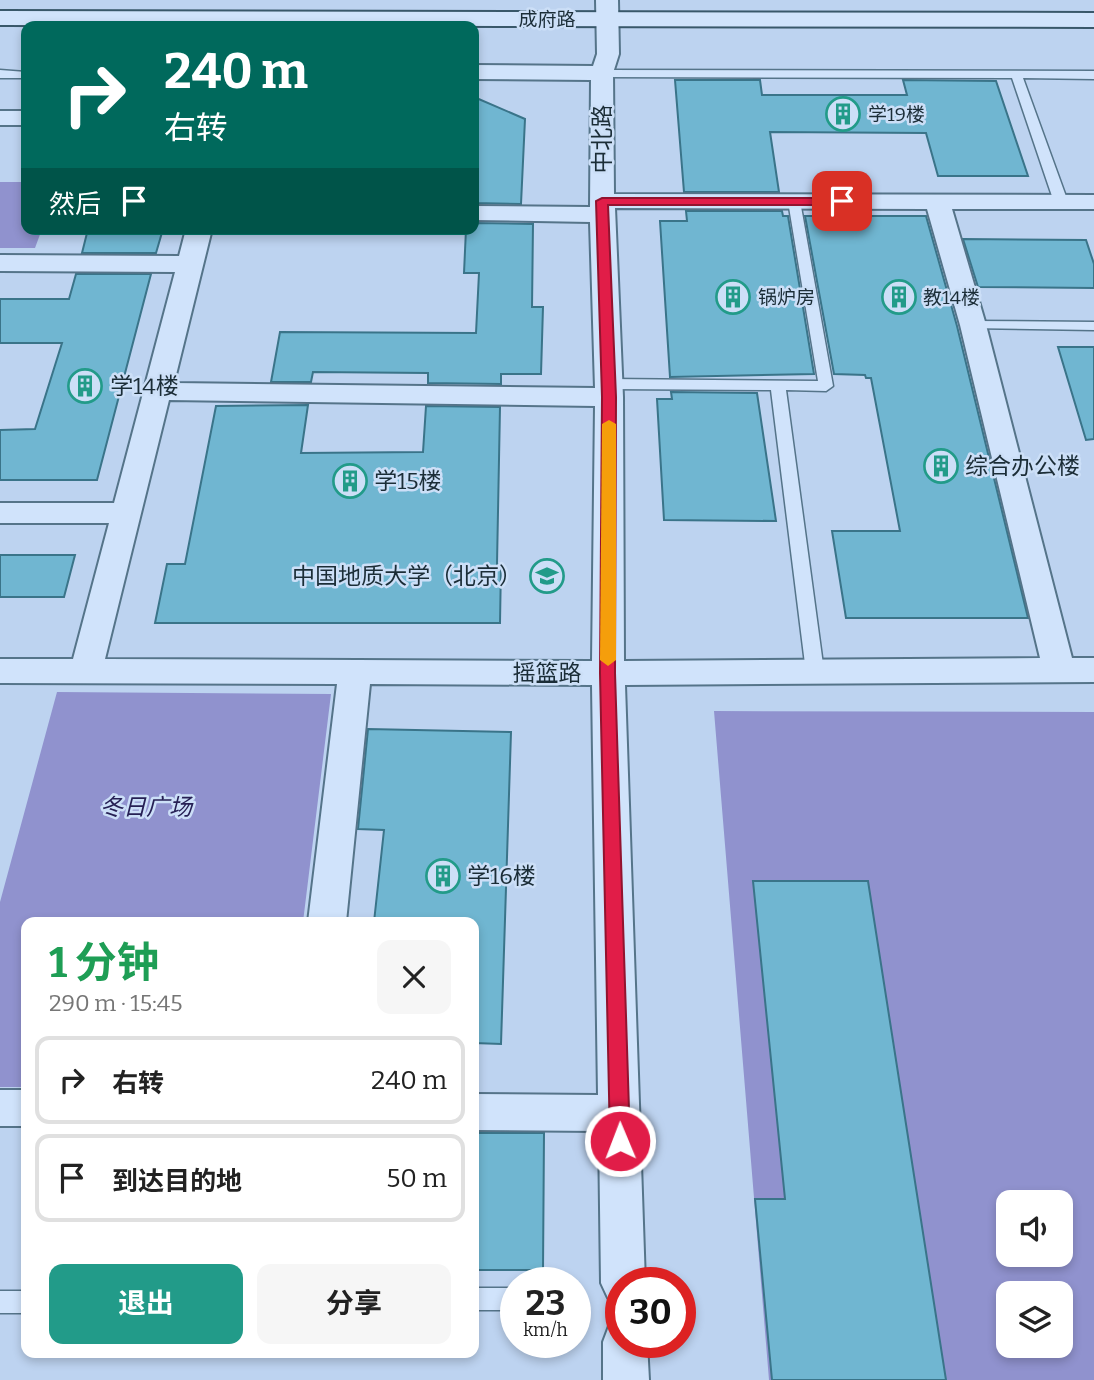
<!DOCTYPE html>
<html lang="zh">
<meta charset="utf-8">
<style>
body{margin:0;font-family:Bitter,"Noto Sans SC",serif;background:#f6f6f6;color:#222;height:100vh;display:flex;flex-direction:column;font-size:26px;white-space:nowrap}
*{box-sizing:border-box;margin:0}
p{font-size:23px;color:#767676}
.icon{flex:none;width:38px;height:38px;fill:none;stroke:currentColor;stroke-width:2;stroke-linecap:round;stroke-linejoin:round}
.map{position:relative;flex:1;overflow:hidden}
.details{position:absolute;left:21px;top:917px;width:458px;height:441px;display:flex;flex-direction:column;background:#fff;border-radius:14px;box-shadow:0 4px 10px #0003}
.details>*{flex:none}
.banner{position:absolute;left:21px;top:21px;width:458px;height:214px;border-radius:14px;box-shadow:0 4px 10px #0003;background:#00695c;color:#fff;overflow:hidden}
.tools{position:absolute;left:996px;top:1190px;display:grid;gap:14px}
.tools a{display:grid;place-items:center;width:77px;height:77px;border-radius:14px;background:#fff;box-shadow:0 4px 10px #0003;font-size:35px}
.speed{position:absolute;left:500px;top:1267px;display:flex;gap:14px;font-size:35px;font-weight:700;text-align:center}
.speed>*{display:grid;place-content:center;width:91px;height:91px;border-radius:50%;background:#fff;box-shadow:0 4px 10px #0003;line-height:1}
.speed small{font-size:18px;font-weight:400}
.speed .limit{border:10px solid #d22;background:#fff;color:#111}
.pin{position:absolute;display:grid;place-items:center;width:60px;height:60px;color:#fff;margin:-30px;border-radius:14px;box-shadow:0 4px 10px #0006}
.me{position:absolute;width:77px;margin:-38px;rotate:359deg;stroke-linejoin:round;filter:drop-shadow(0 0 5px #0008)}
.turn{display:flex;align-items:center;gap:24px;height:147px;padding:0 28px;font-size:32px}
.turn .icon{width:91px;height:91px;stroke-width:2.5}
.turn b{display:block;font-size:49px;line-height:60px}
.then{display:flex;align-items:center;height:66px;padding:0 28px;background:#0003;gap:14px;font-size:26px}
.round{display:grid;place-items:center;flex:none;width:74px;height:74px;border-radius:14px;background:#f6f6f6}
.overview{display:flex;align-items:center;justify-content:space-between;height:119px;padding:0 28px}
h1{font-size:42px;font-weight:700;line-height:52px;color:#1e9e55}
.cta{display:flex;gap:14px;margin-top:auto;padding:14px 28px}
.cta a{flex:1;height:80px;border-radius:14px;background:#229b89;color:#fff;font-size:28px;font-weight:700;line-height:80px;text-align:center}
.cta a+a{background:#f6f6f6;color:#222}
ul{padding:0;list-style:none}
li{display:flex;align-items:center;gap:21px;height:88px;margin:0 14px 10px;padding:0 14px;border:4px solid #e0e0e0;border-radius:14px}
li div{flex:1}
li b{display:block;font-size:26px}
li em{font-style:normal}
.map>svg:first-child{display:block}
.green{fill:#9092ce;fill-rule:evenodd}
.building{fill:#70b6d1;stroke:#3a7489;stroke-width:2}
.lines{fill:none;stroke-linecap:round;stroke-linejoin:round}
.service-casing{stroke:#557489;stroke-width:3}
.minor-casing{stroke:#557489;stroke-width:4}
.secondary-casing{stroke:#39586a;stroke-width:4}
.service{fill:#d0e3fb;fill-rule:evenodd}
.minor{fill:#d0e3fb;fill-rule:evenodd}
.secondary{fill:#d0e3fb;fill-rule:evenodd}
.route{fill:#e11d48;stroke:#92132f;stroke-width:2}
.slow{fill:#f59e0b}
.labels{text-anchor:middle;stroke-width:5;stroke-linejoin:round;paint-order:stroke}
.far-street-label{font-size:19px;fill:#1b2d37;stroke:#ccdff7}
.far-poi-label{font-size:19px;fill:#1b2d37;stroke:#ccdff7;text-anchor:start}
.street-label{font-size:23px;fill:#1b2d37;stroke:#ccdff7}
.poi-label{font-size:23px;fill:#1b2d37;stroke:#ccdff7;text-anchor:start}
.park-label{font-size:23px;font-style:italic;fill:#262054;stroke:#ccdff7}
</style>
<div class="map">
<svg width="1094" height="1380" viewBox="0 0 1094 1380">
<rect width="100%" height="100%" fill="#bdd3f0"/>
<path class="green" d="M 0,182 L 26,182 L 26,229 L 42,229 L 35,248 L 0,248 Z
M 57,692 L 331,694 L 303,922 L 26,922 L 26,1087 L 0,1087 L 0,902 Z
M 714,711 L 1094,712 L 1094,1380 L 769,1380 ZM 1008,1202 L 1060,1202 L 1060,1255 L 1008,1255 ZM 1008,1293 L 1060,1293 L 1060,1346 L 1008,1346 Z"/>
<path class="building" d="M 675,80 L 760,80 L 762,95 L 907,95 L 903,80 L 996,81 L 1028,176 L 938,176 L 926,133 L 770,132 L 779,192 L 684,192 Z
M 474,97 L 525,119 L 521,204 L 474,203 Z
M 686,211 L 782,211 L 783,216 L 788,216 L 814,374 L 670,377 L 660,221 L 687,221 Z
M 805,216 L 926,216 L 957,326 L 1028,618 L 846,618 L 832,531 L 900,531 L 871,378 L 866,378 L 865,375 L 834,374 Z
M 474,223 L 533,224 L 532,307 L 543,307 L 541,374 L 501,374 L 501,384 L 428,383 L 428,373 L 313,372 L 311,382 L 271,382 L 280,332 L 476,333 L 479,273 L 464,273 L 466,229 L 474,229 Z
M 88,229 L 163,229 L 156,253 L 82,253 Z
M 963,239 L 1086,240 L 1094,264 L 1094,288 L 978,287 Z
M 76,274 L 151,274 L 97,480 L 0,480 L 0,430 L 35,429 L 62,343 L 0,343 L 0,299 L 69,299 Z
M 1058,347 L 1094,347 L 1094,439 L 1086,440 Z
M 671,392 L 757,393 L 776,521 L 664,520 L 657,399 L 672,399 Z
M 308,405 L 301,453 L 423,452 L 426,406 L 500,407 L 497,564 L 501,564 L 500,623 L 155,623 L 167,564 L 185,564 L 216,406 Z
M 0,555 L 75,555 L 64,597 L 0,597 Z
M 368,729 L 511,732 L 501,1044 L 474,1043 L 474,922 L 374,922 L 384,830 L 358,829 Z
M 753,881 L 868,881 L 946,1380 L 772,1380 L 755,1199 L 785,1199 Z
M 474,1133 L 544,1133 L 543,1270 L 474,1270 Z"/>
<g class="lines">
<g class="service-casing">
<path id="service" d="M 0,70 L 26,72 L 26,78 L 0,78 Z
M 598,70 L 1094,71 L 1094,79 L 1023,78 L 1068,202 L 1061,206 L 1054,202 L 1012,78 L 602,77 L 596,73 Z
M 794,197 L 800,201 L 833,386 L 826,391 L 786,390 L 824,672 L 815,678 L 806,672 L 771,390 L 609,389 L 602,384 L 609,379 L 818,381 L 788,201 Z
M 973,321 L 1094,322 L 1094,330 L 968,328 L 966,325 Z
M 474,1288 L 516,1288 L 516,1310 L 474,1310 Z
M 0,1291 L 26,1291 L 26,1313 L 0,1313 Z"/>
</g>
<g class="minor-casing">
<path id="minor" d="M 596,0 L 618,0 L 619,54 L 613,73 L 614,194 L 1094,195 L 1094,209 L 952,209 L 986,325 L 1072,658 L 1094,658 L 1094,682 L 625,685 L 645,1283 L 621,1283 L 621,1303 L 608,1298 L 601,1283 L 599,1131 L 474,1130 L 474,1094 L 598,1095 L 592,685 L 370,684 L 346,922 L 308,922 L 337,684 L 0,683 L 0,659 L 73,659 L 109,523 L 0,523 L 0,503 L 114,503 L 175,272 L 0,271 L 0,255 L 179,256 L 186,229 L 212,229 L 174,383 L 595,388 L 590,222 L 474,220 L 474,206 L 590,207 L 591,80 L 474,79 L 474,65 L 593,66 L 597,54 ZM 615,208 L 927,209 L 960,325 L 1040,658 L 624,661 L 623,397 ZM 169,400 L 595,406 L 592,661 L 105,659 Z
M 0,111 L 26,111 L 26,125 L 0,125 Z
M 0,1090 L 26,1090 L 26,1126 L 0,1126 Z
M 621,1322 L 621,1342 L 647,1342 L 649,1380 L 603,1380 L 603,1342 L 609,1326 Z"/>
</g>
<g class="secondary-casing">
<path id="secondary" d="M 0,11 L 1094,13 L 1094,27 L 0,25 Z"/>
</g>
<use href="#service" class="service"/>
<use href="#minor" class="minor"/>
<use href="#secondary" class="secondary"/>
</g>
<path class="route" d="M 602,198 L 842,198 L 848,201 L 842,205 L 608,205 L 616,397 L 615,673 L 630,1141 L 627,1147 L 620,1150 L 613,1147 L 610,1141 L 600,673 L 602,397 L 596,201 Z"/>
<path class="slow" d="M 609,420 L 616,424 L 616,660 L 608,666 L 600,660 L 602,424 Z"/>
<defs>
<g id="building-ring" transform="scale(1.75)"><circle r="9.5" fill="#ccdff7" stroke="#229b89" stroke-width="1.5"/><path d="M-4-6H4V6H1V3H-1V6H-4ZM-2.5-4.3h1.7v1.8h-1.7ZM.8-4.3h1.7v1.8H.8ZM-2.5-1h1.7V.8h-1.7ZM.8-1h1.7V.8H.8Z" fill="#229b89"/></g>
<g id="university-ring" transform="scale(1.75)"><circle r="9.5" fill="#ccdff7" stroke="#229b89" stroke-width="1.5"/><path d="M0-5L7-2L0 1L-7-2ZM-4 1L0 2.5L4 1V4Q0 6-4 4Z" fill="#229b89"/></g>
</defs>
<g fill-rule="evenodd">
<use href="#building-ring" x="843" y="114"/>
<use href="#building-ring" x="733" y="297"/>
<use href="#building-ring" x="899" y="297"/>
<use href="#building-ring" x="85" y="386"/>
<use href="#building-ring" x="941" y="466"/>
<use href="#building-ring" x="350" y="481"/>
<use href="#university-ring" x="547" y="576"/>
<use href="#building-ring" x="443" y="876"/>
</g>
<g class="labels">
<g class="far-street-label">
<text x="547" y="26">成府路</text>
</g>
<g class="far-poi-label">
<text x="868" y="121">学19楼</text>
<text x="758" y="304">锅炉房</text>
<text x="923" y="304">教14楼</text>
</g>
<g class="street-label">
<text transform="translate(602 139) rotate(-90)" y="8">中北路</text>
<text x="547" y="681">摇篮路</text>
</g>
<g class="poi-label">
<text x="110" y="394">学14楼</text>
<text x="965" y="474">综合办公楼</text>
<text x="374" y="489">学15楼</text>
<text x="522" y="584" text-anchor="end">中国地质大学（北京）</text>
<text x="467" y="884">学16楼</text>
</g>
<g class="park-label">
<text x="146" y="815">冬日广场</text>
</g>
</g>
</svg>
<div class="tools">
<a><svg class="icon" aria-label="sound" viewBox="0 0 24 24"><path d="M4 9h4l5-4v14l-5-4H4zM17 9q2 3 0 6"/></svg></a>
<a><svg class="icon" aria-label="layers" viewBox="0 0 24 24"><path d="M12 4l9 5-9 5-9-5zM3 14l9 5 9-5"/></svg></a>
</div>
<div class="speed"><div>23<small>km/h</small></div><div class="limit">30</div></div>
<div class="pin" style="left:842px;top:201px;background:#d93025"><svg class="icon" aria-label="arrive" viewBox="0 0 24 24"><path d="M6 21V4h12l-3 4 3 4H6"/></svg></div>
<svg class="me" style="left:620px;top:1141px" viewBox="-20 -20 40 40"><circle r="17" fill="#e11d48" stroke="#fff" stroke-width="3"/><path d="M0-11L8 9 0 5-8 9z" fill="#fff"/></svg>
<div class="banner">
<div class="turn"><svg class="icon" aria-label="right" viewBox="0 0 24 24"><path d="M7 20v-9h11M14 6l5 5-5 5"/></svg><div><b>240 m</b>右转</div></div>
<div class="then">然后<svg class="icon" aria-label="arrive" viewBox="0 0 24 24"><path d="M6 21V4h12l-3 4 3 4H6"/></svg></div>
</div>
<section class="details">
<div class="overview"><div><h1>1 分钟</h1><p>290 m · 15:45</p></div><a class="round"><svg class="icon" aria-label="close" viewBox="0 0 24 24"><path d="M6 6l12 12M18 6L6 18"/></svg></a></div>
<ul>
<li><svg class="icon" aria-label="right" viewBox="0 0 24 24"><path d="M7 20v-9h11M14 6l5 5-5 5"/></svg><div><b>右转</b></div><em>240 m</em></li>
<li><svg class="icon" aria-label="arrive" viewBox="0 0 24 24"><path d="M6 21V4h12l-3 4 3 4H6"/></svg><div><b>到达目的地</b></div><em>50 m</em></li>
</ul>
<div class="cta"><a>退出</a><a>分享</a></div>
</section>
</div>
